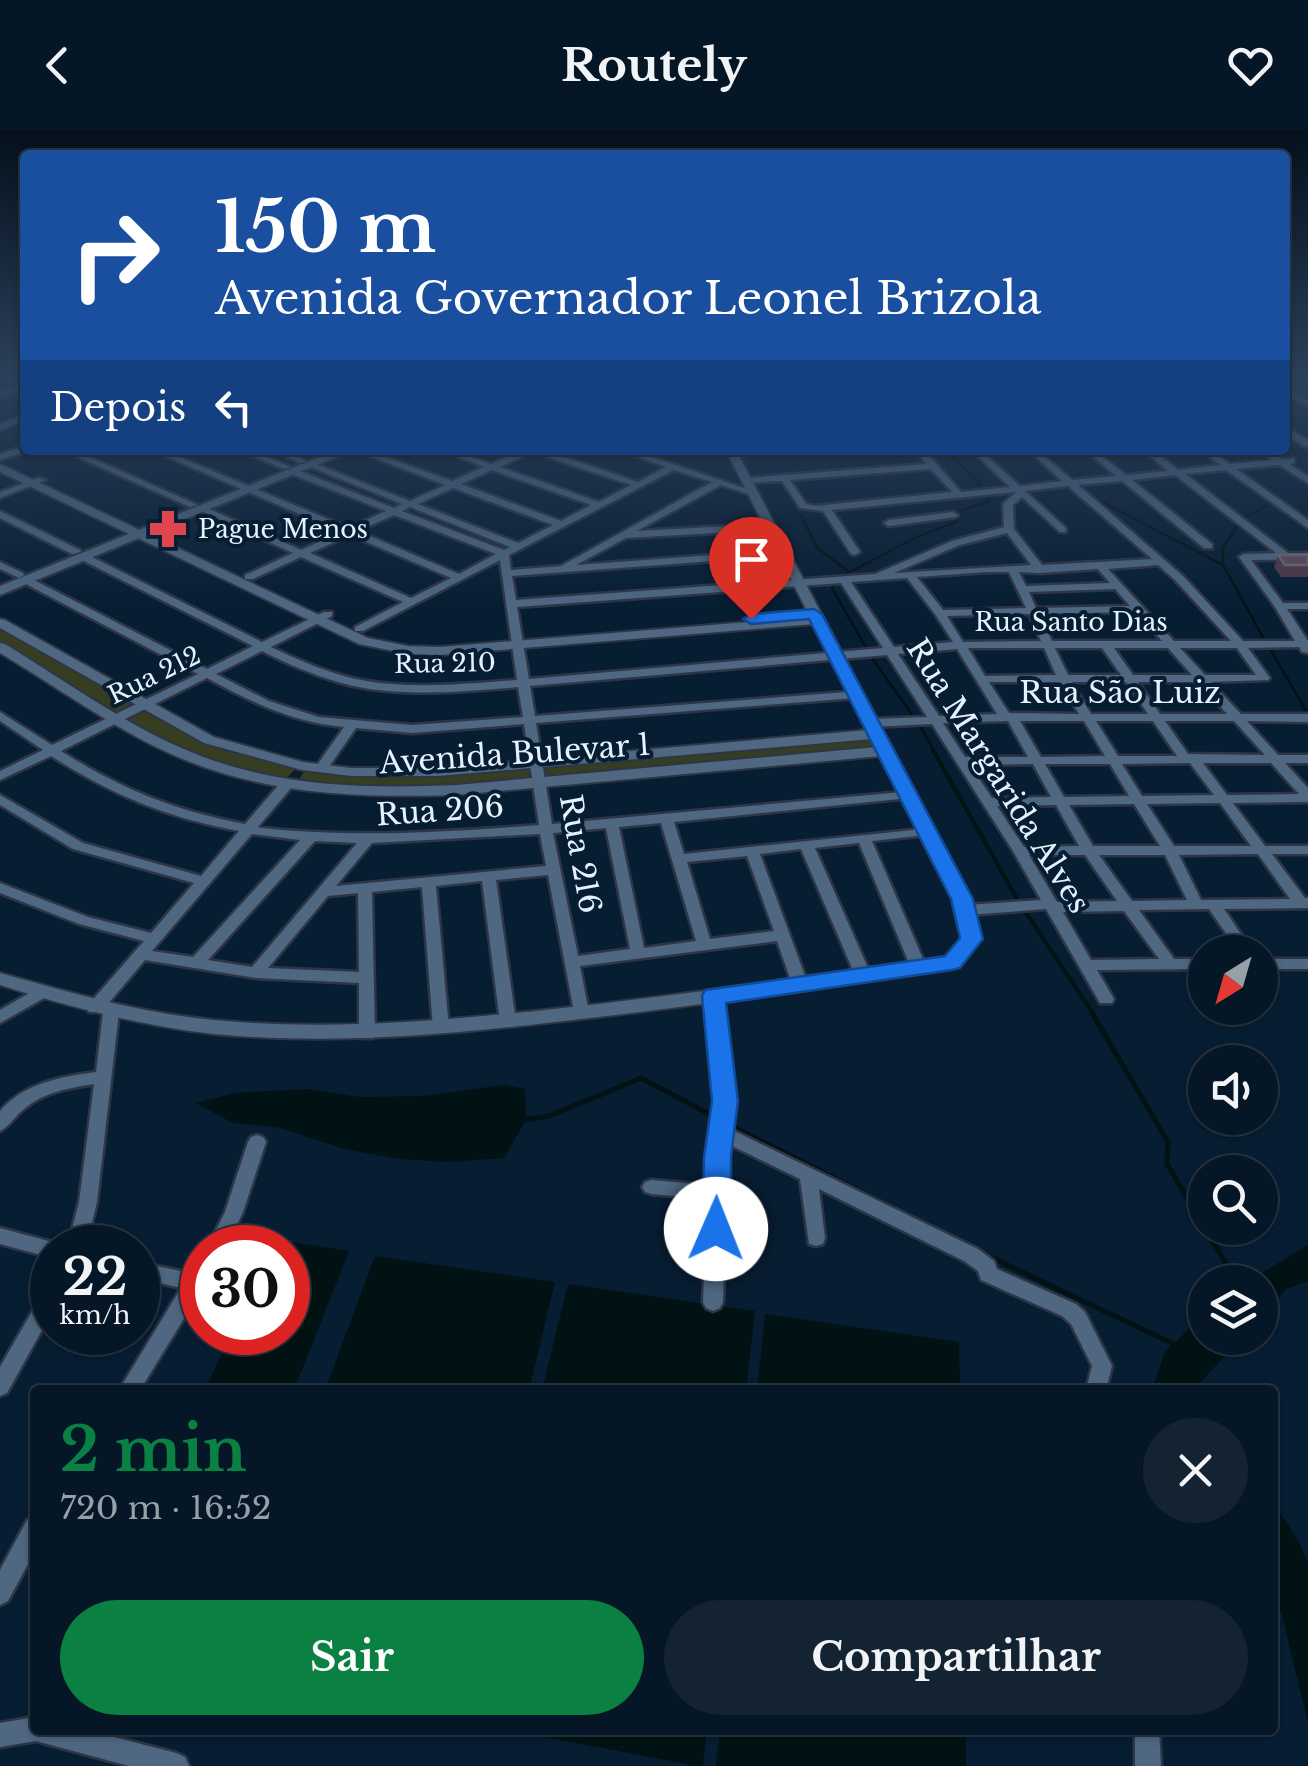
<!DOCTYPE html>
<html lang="pt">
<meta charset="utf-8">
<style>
body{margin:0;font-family:"Libre Baskerville",serif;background:#132332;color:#f1f3f6;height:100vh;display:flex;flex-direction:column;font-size:38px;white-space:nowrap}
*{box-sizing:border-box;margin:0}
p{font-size:32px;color:#979fa7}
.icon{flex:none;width:55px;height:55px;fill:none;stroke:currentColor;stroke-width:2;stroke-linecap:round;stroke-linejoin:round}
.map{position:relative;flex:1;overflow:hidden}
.details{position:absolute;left:30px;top:1255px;width:1248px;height:350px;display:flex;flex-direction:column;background:#051626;border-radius:10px;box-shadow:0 2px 8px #0004,0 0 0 2px #263543}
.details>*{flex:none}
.banner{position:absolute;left:20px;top:20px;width:1270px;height:305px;border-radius:10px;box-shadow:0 2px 8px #0004,0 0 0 2px #263543;background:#1a4fa0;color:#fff;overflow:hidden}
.needle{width:65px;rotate:217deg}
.controls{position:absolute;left:1188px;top:805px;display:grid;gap:20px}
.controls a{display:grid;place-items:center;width:90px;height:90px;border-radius:50%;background:#051626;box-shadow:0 2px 8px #0004,0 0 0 2px #263543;font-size:50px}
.speed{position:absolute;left:30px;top:1095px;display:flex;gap:20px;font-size:50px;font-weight:700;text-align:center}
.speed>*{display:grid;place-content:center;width:130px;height:130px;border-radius:50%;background:#051626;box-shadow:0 2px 8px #0004,0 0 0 2px #263543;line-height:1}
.speed small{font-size:25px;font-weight:400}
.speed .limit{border:15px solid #d22;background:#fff;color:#111}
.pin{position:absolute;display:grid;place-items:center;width:85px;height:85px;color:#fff;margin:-102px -42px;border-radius:50% 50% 50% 0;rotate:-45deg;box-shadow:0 0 10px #0007}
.pin .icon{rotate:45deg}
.me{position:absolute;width:110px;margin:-55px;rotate:1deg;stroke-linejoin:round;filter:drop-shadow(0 0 8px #0008)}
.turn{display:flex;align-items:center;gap:35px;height:210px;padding:0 30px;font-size:45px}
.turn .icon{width:130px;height:130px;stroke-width:2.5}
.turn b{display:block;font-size:70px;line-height:85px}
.then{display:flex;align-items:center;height:95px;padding:0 30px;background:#0003;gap:20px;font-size:38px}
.round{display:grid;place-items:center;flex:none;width:105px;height:105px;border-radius:52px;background:#132332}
.summary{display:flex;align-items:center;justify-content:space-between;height:170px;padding:0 30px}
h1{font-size:60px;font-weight:700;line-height:75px;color:#0b8043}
.primary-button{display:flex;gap:20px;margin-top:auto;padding:20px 30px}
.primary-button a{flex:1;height:115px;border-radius:60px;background:#0b8043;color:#fff;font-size:40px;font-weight:700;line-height:115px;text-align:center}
.primary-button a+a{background:#132332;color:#f1f3f6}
header{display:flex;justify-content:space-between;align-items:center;height:130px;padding:0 30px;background:#051626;font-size:45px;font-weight:700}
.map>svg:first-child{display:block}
.green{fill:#363e22}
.water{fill:#001213}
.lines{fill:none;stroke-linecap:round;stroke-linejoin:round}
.stream-far2{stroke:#001213;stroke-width:2.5}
.stream-far1{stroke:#001213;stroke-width:4}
.stream{stroke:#001213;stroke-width:5}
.minor-casing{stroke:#2e3546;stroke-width:5}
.tertiary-casing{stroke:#2e3546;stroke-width:4}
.secondary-casing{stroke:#2e3546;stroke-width:5}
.minor{fill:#4f6781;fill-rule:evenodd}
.tertiary{fill:#4f6781;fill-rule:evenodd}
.secondary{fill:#4f6781;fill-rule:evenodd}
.wall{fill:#4f3849}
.building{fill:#5f4c5c;stroke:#746675;stroke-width:2.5}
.route{fill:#1a73e8;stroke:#114b97;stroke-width:2.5}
.labels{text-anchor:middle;stroke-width:8;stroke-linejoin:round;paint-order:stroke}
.far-poi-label{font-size:25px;fill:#e5f1fc;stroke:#071d32;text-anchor:start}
.far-street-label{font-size:25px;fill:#e5f1fc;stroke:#071d32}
.street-label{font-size:30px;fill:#e5f1fc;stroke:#071d32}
</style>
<header><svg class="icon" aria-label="back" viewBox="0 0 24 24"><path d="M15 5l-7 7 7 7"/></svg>Routely<svg class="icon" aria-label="heart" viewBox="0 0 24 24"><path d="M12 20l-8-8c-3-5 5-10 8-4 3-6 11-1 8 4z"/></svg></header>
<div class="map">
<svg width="1308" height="1636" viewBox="0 0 1308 1636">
<rect width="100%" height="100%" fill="#071d32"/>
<path class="green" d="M 0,496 L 134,574 L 117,582 L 0,513 Z
M 143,579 L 202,611 L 296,638 L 285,650 L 187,622 L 125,588 Z
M 871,606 L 877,619 L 545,649 L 543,636 Z
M 530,637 L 533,650 L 401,659 L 297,652 L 306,639 L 405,646 Z"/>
<path class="water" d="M 503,955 L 525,959 L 526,990 L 504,1028 L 449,1032 L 398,1029 L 341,1018 L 277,997 L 233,993 L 196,973 L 235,963 L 307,959 L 360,967 L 425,966 Z
M 272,1109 L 349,1121 L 294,1260 L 205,1260 L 231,1203 L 288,1202 L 288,1118 L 269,1117 Z
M 1308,1115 L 1308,1151 L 1286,1159 L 1260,1190 L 1260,1152 L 1247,1152 Z
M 375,1126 L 555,1152 L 529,1260 L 325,1260 Z
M 568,1154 L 755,1181 L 746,1260 L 542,1260 Z
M 1205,1183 L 1205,1208 L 1242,1208 L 1193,1260 L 1152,1260 L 1165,1222 Z
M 765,1184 L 959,1212 L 960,1260 L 757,1260 Z
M 1272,1371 L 1298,1410 L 1308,1434 L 1308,1593 L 1282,1485 L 1273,1463 Z
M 508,1600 L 707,1600 L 703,1636 L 697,1636 Z
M 720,1600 L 966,1600 L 966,1636 L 716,1636 Z"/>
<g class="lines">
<path class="stream-far2" d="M 1100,371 L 1223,435
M 801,385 L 817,418 L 847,440
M 1243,389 L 1266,376
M 1238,394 L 1223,418 L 1223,435 L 1265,511
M 838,448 L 917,407 L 956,392 L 960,381 L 990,371 L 976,349 L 944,320
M 834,452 L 832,458 L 866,518
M 1269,517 L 1308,584
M 870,525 L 913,586
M 920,596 L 935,622"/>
<path class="stream-far1" d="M 933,620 L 1020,774
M 1023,778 L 1094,885"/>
<path class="stream" d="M 1092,883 L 1168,1012 L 1167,1034 L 1237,1152
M 524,990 L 549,986 L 641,948 L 717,988
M 730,995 L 895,1079
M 984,1124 L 1174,1214"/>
<g class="minor-casing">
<path id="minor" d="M 1285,258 L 1308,271 L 1308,277 L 1285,264 Z
M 25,316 L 25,320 L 28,321 L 0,330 L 0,324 Z
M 62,320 L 73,320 L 198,375 L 190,377 Z
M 151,320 L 163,320 L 349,398 L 386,381 L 291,344 L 291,340 L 297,340 L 394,378 L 402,374 L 306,335 L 313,333 L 410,371 L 445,355 L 354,320 L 366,320 L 452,351 L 484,337 L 440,320 L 452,320 L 491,334 L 522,320 L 544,320 L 638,352 L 666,337 L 618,320 L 631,320 L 759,363 L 754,366 L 721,355 L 637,401 L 768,394 L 773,397 L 768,400 L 626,408 L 576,435 L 782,420 L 787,423 L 782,426 L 512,446 L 516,470 L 875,444 L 952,411 L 1004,397 L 1003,374 L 1016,362 L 832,380 L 860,422 L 855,425 L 851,424 L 823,381 L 800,378 L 782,351 L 744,353 L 742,351 L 747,348 L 926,334 L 915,320 L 924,320 L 961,362 L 1010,357 L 971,320 L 980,320 L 1020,356 L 1062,351 L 1028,320 L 1037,320 L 1072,350 L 1116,346 L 1085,320 L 1094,320 L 1126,345 L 1168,341 L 1143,320 L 1153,320 L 1178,340 L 1220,335 L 1200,320 L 1210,320 L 1230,334 L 1272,330 L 1258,320 L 1268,320 L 1282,329 L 1294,329 L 1294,333 L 1289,334 L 1308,346 L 1308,353 L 1279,335 L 1236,339 L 1308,390 L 1308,398 L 1226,340 L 1185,344 L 1288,423 L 1308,423 L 1308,429 L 1251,430 L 1283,473 L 1308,473 L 1308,479 L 1287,479 L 1308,511 L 1308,523 L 1302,522 L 1299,517 L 1248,518 L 1270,548 L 1268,550 L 1211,552 L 1241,584 L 1308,584 L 1308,592 L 1247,591 L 1278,625 L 1308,625 L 1308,633 L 1285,633 L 1308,658 L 1308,672 L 1233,673 L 1265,716 L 1308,716 L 1308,724 L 1272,724 L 1305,768 L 1308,768 L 1308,778 L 1224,779 L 1253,822 L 1239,822 L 1209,779 L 1139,780 L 1174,829 L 1205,829 L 1205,839 L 1097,840 L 1114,869 L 1112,873 L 1100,873 L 1046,779 L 967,785 L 960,780 L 967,775 L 1041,770 L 1013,721 L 932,594 L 872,597 L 866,593 L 872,589 L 927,587 L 887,525 L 530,556 L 535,586 L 860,561 L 862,564 L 856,568 L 536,593 L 552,694 L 914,661 L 916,664 L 909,668 L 674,692 L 684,724 L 932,698 L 934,701 L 932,704 L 927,705 L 872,711 L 927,838 L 924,842 L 914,842 L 911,838 L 859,713 L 815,718 L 871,845 L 863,850 L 855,845 L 801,719 L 760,724 L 808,854 L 800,859 L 792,854 L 777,811 L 580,836 L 589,883 L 587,887 L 575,887 L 548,745 L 496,750 L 516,892 L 514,896 L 502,896 L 500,892 L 482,751 L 436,756 L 449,898 L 447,902 L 435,902 L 433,898 L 422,757 L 372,762 L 375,904 L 373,908 L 361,908 L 359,904 L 359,853 L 256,848 L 145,830 L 101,882 L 89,882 L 87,878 L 89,874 L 144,811 L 79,794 L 0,763 L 0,753 L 88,787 L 151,803 L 194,753 L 73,719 L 0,675 L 0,665 L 83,713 L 201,746 L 239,701 C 168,688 112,665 51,626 L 0,650 L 0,641 L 43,620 L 0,591 L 0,582 L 52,615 L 198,544 L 22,452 L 22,448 L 30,448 L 207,539 L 253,516 L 80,429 L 80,425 L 88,425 L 262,512 L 324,482 L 332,482 L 332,486 L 271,517 C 294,528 319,539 344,546 C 396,561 464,554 517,550 L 500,430 L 363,501 L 355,501 L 355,497 L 403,472 L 301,427 L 253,449 L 245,449 L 245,445 L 293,423 L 197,379 L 205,377 L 301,420 L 341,402 ZM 532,322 L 631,355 L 599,372 L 500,337 ZM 931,339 L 952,362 L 815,376 L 806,374 L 790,350 ZM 492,340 L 591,375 L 561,391 L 461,354 ZM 674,340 L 712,352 L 561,436 L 511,440 L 509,425 ZM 1175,345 L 1276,423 L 1244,424 L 1239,427 L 1275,477 L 1295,511 L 1243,511 L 1183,446 L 1078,355 L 1122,351 L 1204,418 L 1212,418 L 1212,414 L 1132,350 ZM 1068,356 L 1152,429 L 1042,435 L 1014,399 L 1013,375 L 1022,367 L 1060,402 L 1066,402 L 1066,398 L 1025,361 ZM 453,358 L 553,395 L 518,413 L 418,374 ZM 410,377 L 510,417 L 504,420 L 402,381 ZM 394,385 L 496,424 L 459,444 L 358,401 ZM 1007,403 L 1031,435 L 894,443 L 960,415 ZM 350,405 L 451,448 L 411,468 L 310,423 ZM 1158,435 L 1175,450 L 1231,511 L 1174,511 L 1108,439 ZM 1098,439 L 1110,453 L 1026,456 L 1019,442 L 1040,443 ZM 988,442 L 1009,442 L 1026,478 L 943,480 L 917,447 ZM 907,448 L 935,484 L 953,512 L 894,517 L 851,452 ZM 841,453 L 883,518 L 529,549 L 517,477 ZM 1115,459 L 1130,476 L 1036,478 L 1029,462 ZM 1136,482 L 1162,511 L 1052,511 L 1039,484 ZM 1029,484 L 1041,511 L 963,512 L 947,486 ZM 968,518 L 1044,518 L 1056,545 L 985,546 ZM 1055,518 L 1102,518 L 1121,545 L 1068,545 ZM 1114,518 L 1168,518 L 1192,545 L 1133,545 ZM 1180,518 L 1237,518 L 1256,545 L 1205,545 ZM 957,519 L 997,584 L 939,586 L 898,524 ZM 262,521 C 287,534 314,545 341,553 C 397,568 461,562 518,557 L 523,587 L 412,595 L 319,587 L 269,571 L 216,544 ZM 207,548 C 251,572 294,593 344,597 L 315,638 L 321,642 L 326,641 L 356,598 L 412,603 L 524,594 L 539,695 C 446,702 355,708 262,698 L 258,697 L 292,657 L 293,654 L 292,651 L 282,651 L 245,694 C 175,681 121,659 61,621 ZM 989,552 L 1060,552 L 1079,584 L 1009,583 ZM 1072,552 L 1126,552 L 1148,584 L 1091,584 ZM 1138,552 L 1198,552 L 1227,584 L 1160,584 ZM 1008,591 L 1028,627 L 965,627 L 943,593 ZM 1020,591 L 1084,591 L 1105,626 L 1041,627 ZM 1096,591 L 1153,591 L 1177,626 L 1118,626 ZM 1165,591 L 1234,591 L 1265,625 L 1188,624 ZM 1190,633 L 1214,665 L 1142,666 L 1122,634 ZM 1203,633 L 1271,633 L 1299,664 L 1227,665 ZM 1033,634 L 1051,667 L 992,668 L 970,635 ZM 1045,634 L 1110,634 L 1129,666 L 1064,667 ZM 1220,673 L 1251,716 L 1174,716 L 1147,674 ZM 1134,674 L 1160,716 L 1093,716 L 1069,675 ZM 1056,675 L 1079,716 L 1024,717 L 997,676 ZM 661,693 L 696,811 L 644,818 L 619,697 ZM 606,698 L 630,819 L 578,826 L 553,703 ZM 252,704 L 300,710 L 193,827 L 152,821 ZM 540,704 L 546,736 L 336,756 L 372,713 ZM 315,711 L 357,713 L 252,837 L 208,830 ZM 1258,724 L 1290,769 L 1201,770 L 1179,725 ZM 1029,725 L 1085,725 L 1117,771 L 1057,772 ZM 1099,725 L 1165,725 L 1187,770 L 1132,771 ZM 747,726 L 774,801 L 710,809 L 687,732 ZM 358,763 L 359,842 L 268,838 L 328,766 ZM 1124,781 L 1159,829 L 1091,830 L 1063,782 Z
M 237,320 L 249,320 L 291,337 L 284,339 Z
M 271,320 L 283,320 L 307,331 L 300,333 Z
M 738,320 L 776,320 L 772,323 L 733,326 L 729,323 Z
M 38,348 L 46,350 L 0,368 L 0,362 Z
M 0,381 L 80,420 L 81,422 L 72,424 L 0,388 Z
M 953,382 L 958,385 L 956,387 L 889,396 L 884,393 L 889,390 Z
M 0,432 L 23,443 L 24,445 L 19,448 L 0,439 Z
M 1260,829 L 1308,829 L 1308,839 L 1260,839 Z
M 40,857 L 48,863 L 46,867 L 0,893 L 0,880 Z
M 714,860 L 722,866 L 733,971 L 730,999 L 978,1119 L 994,1131 L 997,1139 L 1076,1174 L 1085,1182 L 1112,1236 L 1106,1260 L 1086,1260 L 1092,1236 L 1071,1194 L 1062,1186 L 981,1150 L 978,1141 L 964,1131 L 819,1059 L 825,1108 L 823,1114 L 816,1116 L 809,1114 L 800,1049 L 728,1014 L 723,1172 L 720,1178 L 713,1181 L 706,1178 L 703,1172 L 707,1069 L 651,1064 L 645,1062 L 642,1057 L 645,1052 L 651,1050 L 708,1055 L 711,1002 L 717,971 L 706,866 Z
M 111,876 L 117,878 L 119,882 L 97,1072 L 86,1118 L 67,1118 L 79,1072 L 94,954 C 69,958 44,962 24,979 C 15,986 10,996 0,1001 L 0,981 C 24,953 60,947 96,942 L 103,882 L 105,878 Z
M 257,1005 L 263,1007 L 266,1012 L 243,1082 L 226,1118 L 207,1118 L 225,1082 L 248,1012 L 251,1007 Z
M 0,1098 L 52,1112 L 60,1118 L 52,1118 L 52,1128 L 0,1114 Z
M 138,1132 L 190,1143 L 195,1135 L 202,1133 L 202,1159 L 140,1260 L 119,1260 L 181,1158 L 138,1148 Z
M 52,1156 L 52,1182 L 7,1263 L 0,1266 L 0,1237 L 45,1159 Z
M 35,1387 L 35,1421 L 8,1471 L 0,1475 L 0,1440 L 27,1390 Z
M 35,1587 L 35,1600 L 87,1600 L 176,1623 L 185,1627 L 189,1636 L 129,1636 L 36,1611 L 0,1617 L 0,1593 Z
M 1135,1600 L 1159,1600 L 1161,1636 L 1135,1636 Z"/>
</g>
<g class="tertiary-casing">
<path id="tertiary" d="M 25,254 L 25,260 L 0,267 L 0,261 Z
M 25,285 L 25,291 L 0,300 L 0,294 Z
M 726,320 L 736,320 L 970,769 L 981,809 L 963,833 L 938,841 C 810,859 683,878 555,892 C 442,905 328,915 214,904 C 141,896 70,877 0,855 L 0,843 C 71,863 140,883 214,890 C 327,901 441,891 554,879 C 682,865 810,847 937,829 L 951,825 L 963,808 L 954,769 L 881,626 L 456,665 C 362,668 266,665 178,627 C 115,600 59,558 0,523 L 0,513 L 5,514 C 66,551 125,595 191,622 C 275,657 366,659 456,655 L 877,617 L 872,609 L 438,646 L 351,646 L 302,640 L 204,613 L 0,498 L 0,489 L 5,490 L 214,607 L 303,632 L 351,638 L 438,638 L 868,600 L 814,494 L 439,525 L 408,524 L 359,514 L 0,342 L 0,335 L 4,336 L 368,508 L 408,516 L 439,517 L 810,487 Z"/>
</g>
<g class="secondary-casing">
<path id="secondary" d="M 1285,297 L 1308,310 L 1308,318 L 1285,305 Z
M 337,320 L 353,320 L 0,465 L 0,456 Z"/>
</g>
<use href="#minor" class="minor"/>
<use href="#tertiary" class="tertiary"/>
<use href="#secondary" class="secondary"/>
</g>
<path class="wall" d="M 1278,425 L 1308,425 L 1308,447 L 1281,447 L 1274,437 Z"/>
<path class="building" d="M 1278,425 L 1308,425 L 1308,435 L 1285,435 Z"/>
<linearGradient id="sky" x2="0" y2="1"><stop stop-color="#04101c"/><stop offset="0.52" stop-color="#2b405a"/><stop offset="1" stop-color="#2b405a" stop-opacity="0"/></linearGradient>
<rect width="1308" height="478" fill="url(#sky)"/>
<path class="route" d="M 814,479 L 822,484 L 973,769 L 983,809 L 960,838 L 952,840 L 726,873 L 738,971 L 731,1027 L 731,1099 L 726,1108 L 716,1111 L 707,1108 L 702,1099 L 704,1027 L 712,971 L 702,866 L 705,860 L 945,826 L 960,808 L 951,769 L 809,489 L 751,494 L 743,489 L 751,484 Z"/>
<defs>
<g id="pharmacy-bare" transform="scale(3)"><path d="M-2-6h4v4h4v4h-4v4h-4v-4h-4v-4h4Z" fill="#e0444e" stroke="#071d32" stroke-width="2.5" paint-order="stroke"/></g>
</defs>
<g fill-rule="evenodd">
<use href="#pharmacy-bare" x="168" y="399"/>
</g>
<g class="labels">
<g class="far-poi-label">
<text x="198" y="408">Pague Menos</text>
</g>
<g class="far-street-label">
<text x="1071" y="501">Rua Santo Dias</text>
<text transform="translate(445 533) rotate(-1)" y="9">Rua 210</text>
<text transform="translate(154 545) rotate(-26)" y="9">Rua 212</text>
</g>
<g class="street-label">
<text x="1120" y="573">Rua São Luiz</text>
<text transform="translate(515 624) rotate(-4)" y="10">Avenida Bulevar 1</text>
<text transform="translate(998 646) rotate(58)" y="10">Rua Margarida Alves</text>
<text transform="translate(440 681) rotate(-4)" y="10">Rua 206</text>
<text transform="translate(580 724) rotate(80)" y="10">Rua 216</text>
</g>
</g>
</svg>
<div class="controls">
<a><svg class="needle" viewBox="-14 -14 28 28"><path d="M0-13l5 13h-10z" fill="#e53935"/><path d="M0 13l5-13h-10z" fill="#979fa7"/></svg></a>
<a><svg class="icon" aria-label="sound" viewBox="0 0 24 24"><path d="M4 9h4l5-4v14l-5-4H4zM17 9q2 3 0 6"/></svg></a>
<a><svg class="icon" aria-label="search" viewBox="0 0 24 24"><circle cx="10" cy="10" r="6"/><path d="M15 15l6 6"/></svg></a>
<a><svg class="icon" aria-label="layers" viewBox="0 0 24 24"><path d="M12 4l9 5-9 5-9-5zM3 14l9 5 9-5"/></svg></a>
</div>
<div class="speed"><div>22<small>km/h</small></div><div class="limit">30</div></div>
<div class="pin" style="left:751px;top:489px;background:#d93025"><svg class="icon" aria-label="arrive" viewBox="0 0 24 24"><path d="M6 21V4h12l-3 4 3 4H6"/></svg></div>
<svg class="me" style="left:716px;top:1099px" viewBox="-20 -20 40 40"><circle r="19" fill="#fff"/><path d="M0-13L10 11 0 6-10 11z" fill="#1a73e8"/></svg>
<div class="banner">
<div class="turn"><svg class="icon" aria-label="right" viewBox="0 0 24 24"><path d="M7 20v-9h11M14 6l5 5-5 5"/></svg><div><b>150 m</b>Avenida Governador Leonel Brizola</div></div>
<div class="then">Depois<svg class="icon" aria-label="left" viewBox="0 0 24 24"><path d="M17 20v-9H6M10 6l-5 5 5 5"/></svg></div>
</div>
<section class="details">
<div class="summary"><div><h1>2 min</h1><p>720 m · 16:52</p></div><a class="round"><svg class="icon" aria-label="close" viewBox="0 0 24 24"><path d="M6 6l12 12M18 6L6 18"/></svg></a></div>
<div class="primary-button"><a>Sair</a><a>Compartilhar</a></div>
</section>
</div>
